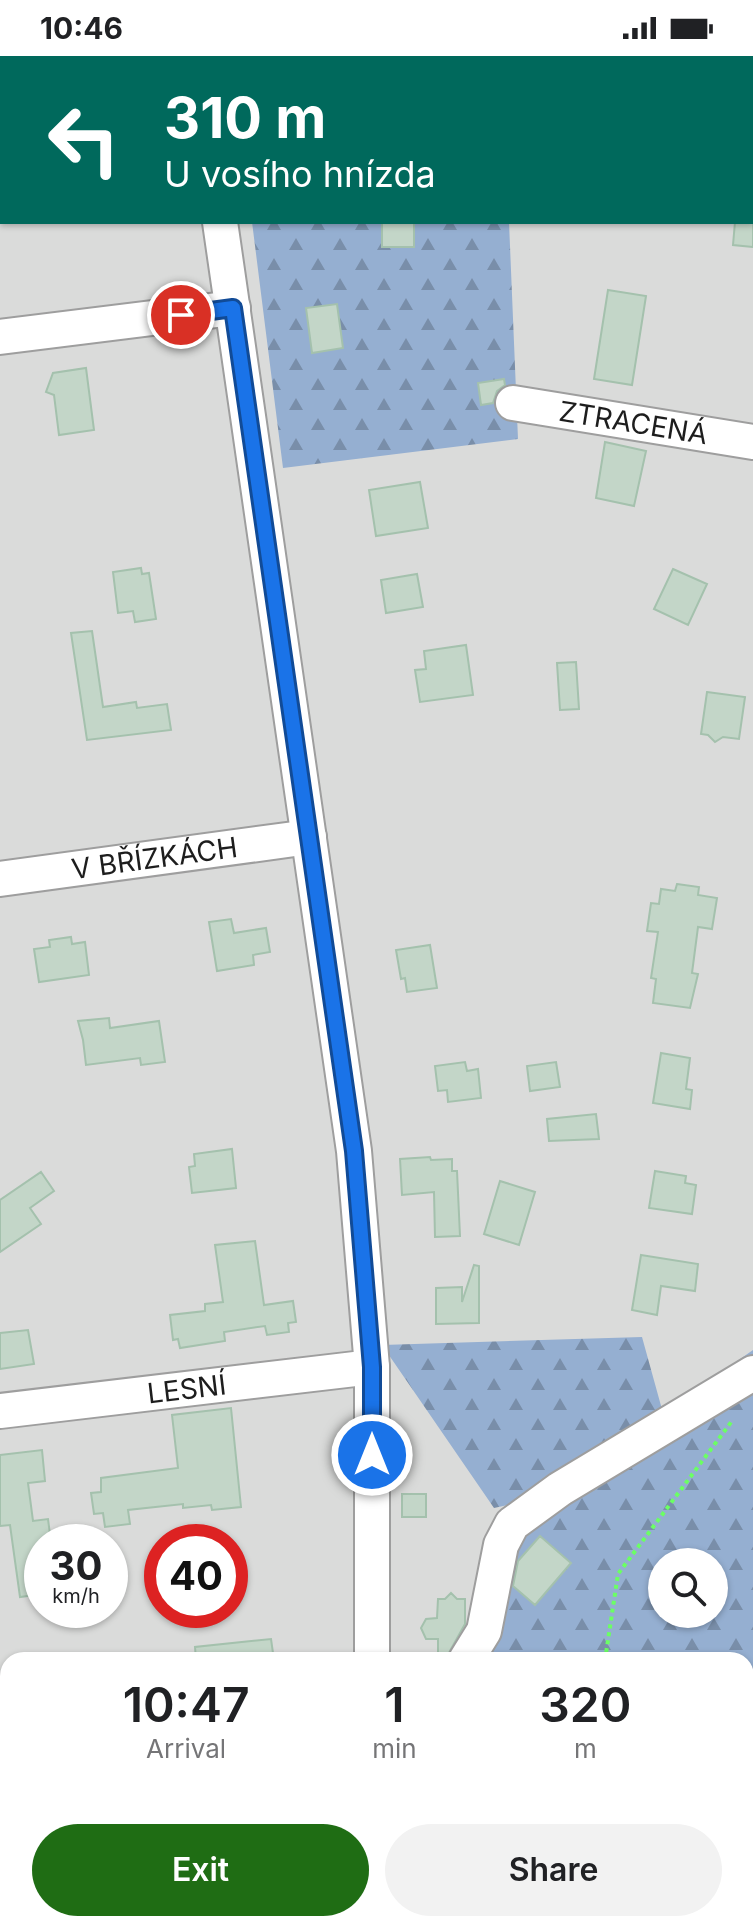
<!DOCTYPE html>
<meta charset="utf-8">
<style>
body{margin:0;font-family:Inter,sans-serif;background:#f2f2f2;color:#202124;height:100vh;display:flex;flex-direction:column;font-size:30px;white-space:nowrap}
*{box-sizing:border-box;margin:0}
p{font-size:26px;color:#757577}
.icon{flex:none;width:44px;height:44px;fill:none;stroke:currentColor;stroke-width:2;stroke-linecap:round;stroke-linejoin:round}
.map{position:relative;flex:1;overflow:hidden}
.sheet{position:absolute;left:0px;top:1596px;width:754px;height:280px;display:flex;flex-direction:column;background:#fff;border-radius:24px 24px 0 0;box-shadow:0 2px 6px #0004}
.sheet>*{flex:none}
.hud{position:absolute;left:0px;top:0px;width:754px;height:168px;box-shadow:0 2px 6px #0004;background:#00695c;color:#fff;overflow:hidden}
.controls{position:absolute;left:648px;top:1492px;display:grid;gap:16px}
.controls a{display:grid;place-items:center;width:80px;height:80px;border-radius:50%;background:#fff;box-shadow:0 2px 6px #0004;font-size:40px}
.speed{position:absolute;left:24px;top:1468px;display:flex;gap:16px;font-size:40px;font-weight:700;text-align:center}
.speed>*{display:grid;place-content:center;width:104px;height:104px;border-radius:50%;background:#fff;box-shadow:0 2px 6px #0004;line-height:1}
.speed small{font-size:20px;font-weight:400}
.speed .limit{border:12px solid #d22;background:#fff;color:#111}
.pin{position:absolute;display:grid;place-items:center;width:68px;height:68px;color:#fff;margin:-34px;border:4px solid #fff;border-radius:50%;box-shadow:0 2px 8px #0007}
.me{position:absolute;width:88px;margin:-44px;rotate:0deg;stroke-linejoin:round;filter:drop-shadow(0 0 6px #0008)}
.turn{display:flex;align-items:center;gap:28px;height:168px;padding:0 32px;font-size:36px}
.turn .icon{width:104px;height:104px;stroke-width:2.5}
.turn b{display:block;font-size:56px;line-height:68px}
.eta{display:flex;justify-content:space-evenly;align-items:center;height:136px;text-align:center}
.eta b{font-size:48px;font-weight:600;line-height:56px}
.button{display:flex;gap:16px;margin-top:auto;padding:16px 32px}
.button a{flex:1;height:92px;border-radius:48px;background:#1f6d14;color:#fff;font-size:32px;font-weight:600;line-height:92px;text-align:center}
.button a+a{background:#f2f2f2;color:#202124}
.status{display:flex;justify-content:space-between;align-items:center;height:56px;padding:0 40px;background:#fff;direction:ltr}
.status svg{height:22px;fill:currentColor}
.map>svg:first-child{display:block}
.residential{fill:#dadbda;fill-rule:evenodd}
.forest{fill:url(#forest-firs);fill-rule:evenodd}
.building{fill:#c3d6c8;stroke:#a4c1ad;stroke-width:2}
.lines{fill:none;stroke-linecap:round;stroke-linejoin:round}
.minor-casing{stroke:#9e9e9e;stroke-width:38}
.path{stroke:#6bff64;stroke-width:4;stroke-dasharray:4 4;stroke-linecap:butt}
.minor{stroke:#fff;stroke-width:34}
.route-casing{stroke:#114b97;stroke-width:20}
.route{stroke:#1a73e8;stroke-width:14}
.labels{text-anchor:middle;stroke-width:7;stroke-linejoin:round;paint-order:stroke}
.street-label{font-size:28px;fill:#1d1d1d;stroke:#fff}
</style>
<div class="status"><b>10:46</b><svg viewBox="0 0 49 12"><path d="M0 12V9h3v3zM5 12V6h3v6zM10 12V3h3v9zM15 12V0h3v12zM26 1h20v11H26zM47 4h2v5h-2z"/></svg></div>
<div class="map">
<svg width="753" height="1876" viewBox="0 0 753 1876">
<defs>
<pattern id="forest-firs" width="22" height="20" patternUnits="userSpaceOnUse" patternTransform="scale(2)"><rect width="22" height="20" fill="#95afd1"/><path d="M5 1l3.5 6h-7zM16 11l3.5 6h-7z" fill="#798ea9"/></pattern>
</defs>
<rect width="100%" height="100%" fill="#e2efe9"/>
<path class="residential" d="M 0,0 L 753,0 L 753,1297 L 470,1604 L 8,1604 L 8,1868 L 379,1868 L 378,1876 L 0,1876 ZM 2,2 L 752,2 L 752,166 L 2,166 ZM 42,1486 L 110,1486 L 110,1554 L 42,1554 ZM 162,1486 L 230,1486 L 230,1554 L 162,1554 Z"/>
<path class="forest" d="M 252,166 L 509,166 L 518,383 L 283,412 Z
M 642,1281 L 663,1357 L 753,1294 L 753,1876 L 378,1876 L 379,1868 L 746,1868 L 746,1604 L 470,1604 L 520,1473 L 570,1435 L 494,1452 L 382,1289 ZM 662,1506 L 714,1506 L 714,1558 L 662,1558 Z"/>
<path class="building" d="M 382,166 L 414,166 L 414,191 L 382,191 Z
M 735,166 L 753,166 L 753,191 L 733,189 Z
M 608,234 L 646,240 L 632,329 L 594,323 Z
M 337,248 L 343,292 L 312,297 L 306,252 Z
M 86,312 L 94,374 L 59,379 L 54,339 L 46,336 L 53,317 Z
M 504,323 L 505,329 L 497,335 L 493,347 L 481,349 L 478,327 Z
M 605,386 L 646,395 L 634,450 L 596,442 Z
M 420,426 L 428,472 L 376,480 L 369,434 Z
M 141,512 L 142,518 L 149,517 L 156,563 L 135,566 L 133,555 L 118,557 L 113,516 Z
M 673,513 L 707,528 L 688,569 L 654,553 Z
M 417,518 L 423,551 L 386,557 L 381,524 Z
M 92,575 L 103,651 L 136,646 L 137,652 L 167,648 L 171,674 L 87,684 L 71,577 Z
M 466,589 L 473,639 L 420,646 L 415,614 L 426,613 L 424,595 Z
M 576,606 L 579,653 L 560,654 L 557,607 Z
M 707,636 L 745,641 L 739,683 L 723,681 L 715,686 L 708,679 L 701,678 Z
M 677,828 L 699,831 L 698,839 L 717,842 L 712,873 L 698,871 L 692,917 L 698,918 L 690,952 L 653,947 L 656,923 L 651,922 L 658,876 L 647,875 L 651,847 L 659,848 L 661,833 L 675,835 Z
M 231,863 L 234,877 L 266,872 L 270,896 L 253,899 L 254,909 L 217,915 L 209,866 Z
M 71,881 L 72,888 L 85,886 L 89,919 L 39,926 L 34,893 L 50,891 L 49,884 Z
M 430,889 L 437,932 L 407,936 L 405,922 L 401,923 L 396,894 Z
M 109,962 L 110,972 L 159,965 L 165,1006 L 141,1009 L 140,1002 L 86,1009 L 83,984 L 78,965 Z
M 661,997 L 690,1002 L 686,1033 L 692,1034 L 690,1053 L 653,1047 Z
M 465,1006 L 467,1015 L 478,1013 L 481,1042 L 448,1046 L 447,1034 L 438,1035 L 435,1010 Z
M 556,1006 L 560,1031 L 530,1035 L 527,1010 Z
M 596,1058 L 599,1083 L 549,1085 L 547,1063 Z
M 232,1093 L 236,1132 L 192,1137 L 189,1111 L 195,1110 L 194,1098 Z
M 430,1101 L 431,1104 L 452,1103 L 452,1115 L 457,1115 L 460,1180 L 435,1181 L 434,1136 L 402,1139 L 400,1103 Z
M 655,1115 L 686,1120 L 685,1127 L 696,1129 L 692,1158 L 649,1152 Z
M 41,1116 L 54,1135 L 30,1152 L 41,1168 L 0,1196 L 0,1144 Z
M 500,1125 L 535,1136 L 519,1189 L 484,1178 Z
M 255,1185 L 264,1249 L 293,1245 L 296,1266 L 288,1267 L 289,1276 L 267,1279 L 265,1270 L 224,1276 L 225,1285 L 180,1292 L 178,1283 L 173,1284 L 170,1259 L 205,1255 L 205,1248 L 223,1246 L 215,1189 Z
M 641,1199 L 698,1208 L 695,1235 L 661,1230 L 657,1259 L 632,1254 Z
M 474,1209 L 479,1210 L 479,1267 L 436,1268 L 436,1232 L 462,1231 L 462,1246 Z
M 28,1274 L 34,1308 L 0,1313 L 0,1277 Z
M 231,1352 L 241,1451 L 212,1454 L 211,1449 L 183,1452 L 183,1448 L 128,1454 L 130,1468 L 105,1471 L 103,1457 L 94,1458 L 91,1437 L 101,1436 L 101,1422 L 178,1412 L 172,1359 Z
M 42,1394 L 45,1425 L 28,1427 L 33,1465 L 48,1463 L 51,1486 L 42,1486 L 42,1538 L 20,1541 L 10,1469 L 0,1470 L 0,1399 Z
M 402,1438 L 426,1438 L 426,1461 L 402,1461 Z
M 540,1480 L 571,1507 L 535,1549 L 513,1530 L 518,1505 Z
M 451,1537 L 457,1543 L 465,1543 L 465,1568 L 446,1602 L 438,1598 L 438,1583 L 426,1583 L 421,1572 L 426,1563 L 437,1562 L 438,1543 L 445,1543 Z
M 271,1583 L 274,1604 L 196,1604 L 195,1591 Z"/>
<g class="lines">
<g class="minor-casing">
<g id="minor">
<path d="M 215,0 L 217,2"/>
<path d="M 752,84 L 753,84"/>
<path d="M 220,166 L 354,1095 L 372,1311 L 372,1604"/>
<path d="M 0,281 L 233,252"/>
<path id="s1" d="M 513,347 L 753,386"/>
<path id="s2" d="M 0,823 L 309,781"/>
<path id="s3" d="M 0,1355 L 372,1311"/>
<path d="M 466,1604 L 484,1575 L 501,1489 L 512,1468 L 560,1433 L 753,1317"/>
<path d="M 337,1876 L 340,1868"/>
</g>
</g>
<path class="path" d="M 605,1604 L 618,1518 L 732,1365
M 746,1684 L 753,1680"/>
<use href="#minor" class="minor"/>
</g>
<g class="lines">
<g class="route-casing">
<path id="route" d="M 181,259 L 233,252 L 354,1095 L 372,1311 L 372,1399"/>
</g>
<use href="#route" class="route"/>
</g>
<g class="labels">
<g class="street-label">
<text dy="10" stroke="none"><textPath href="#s1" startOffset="122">ZTRACENÁ</textPath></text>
<text dy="10" stroke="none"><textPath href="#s2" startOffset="156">V BŘÍZKÁCH</textPath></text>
<text dy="10" stroke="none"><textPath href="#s3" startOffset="188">LESNÍ</textPath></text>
</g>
</g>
</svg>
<div class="controls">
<a><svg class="icon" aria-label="search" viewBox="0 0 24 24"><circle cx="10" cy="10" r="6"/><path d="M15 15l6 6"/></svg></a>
</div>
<div class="speed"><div>30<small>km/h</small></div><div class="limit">40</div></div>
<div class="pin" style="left:181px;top:259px;background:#d93025"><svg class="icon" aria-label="arrive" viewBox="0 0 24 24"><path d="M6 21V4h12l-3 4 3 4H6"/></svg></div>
<svg class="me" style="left:372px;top:1399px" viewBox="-20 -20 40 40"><circle r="17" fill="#1a73e8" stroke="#fff" stroke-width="3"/><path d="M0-11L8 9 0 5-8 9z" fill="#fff"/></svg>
<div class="hud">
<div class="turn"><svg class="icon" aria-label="left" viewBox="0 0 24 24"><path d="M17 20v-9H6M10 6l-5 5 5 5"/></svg><div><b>310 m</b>U vosího hnízda</div></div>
</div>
<section class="sheet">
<div class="eta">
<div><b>10:47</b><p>Arrival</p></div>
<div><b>1</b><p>min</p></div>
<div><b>320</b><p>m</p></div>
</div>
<div class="button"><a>Exit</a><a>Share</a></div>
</section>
</div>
